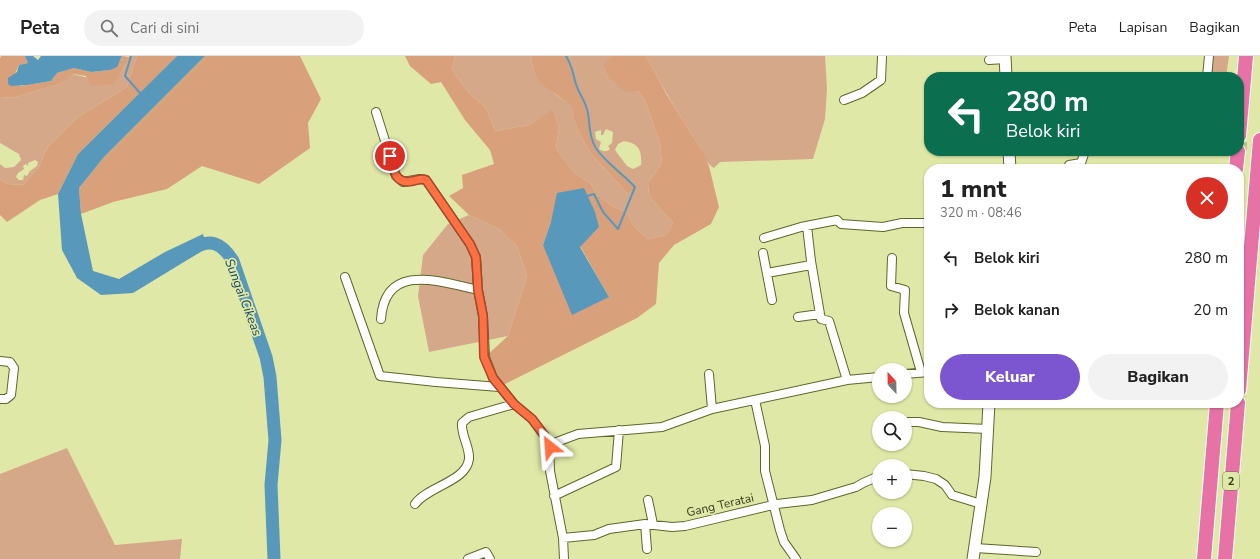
<!DOCTYPE html>
<html lang="id">
<meta charset="utf-8">
<style>
body{margin:0;font-family:"Nunito Sans",sans-serif;background:#f2f2f2;color:#222;height:100vh;display:flex;flex-direction:column;font-size:15px;white-space:nowrap}
*{box-sizing:border-box;margin:0}
p{font-size:13px;color:#767676}
.icon{flex:none;width:22px;height:22px;fill:none;stroke:currentColor;stroke-width:2;stroke-linecap:round;stroke-linejoin:round}
.map{position:relative;flex:1;overflow:hidden}
.drawer{position:absolute;left:924px;top:108px;width:320px;height:244px;display:flex;flex-direction:column;background:#fff;border-radius:16px;box-shadow:0 1px 3px #0004}
.drawer>*{flex:none}
.top-card{position:absolute;left:924px;top:16px;width:320px;height:84px;border-radius:16px;box-shadow:0 1px 3px #0004;background:#0b6e4f;color:#fff;overflow:hidden}
.needle{width:26px;rotate:338deg}
.fabs{position:absolute;left:872px;top:307px;display:grid;gap:8px}
.fabs a{display:grid;place-items:center;width:40px;height:40px;border-radius:50%;background:#fff;box-shadow:0 1px 3px #0004;font-size:20px}
.pin{position:absolute;display:grid;place-items:center;width:34px;height:34px;color:#fff;margin:-17px;border:2px solid #fff;border-radius:50%;box-shadow:0 1px 4px #0007}
.me{position:absolute;width:44px;margin:-22px;rotate:332deg;stroke-linejoin:round;filter:drop-shadow(0 0 3px #0008)}
.turn{display:flex;align-items:center;gap:14px;height:84px;padding:0 16px;font-size:18px}
.turn .icon{width:52px;height:52px;stroke-width:2.5}
.turn b{display:block;font-size:28px;line-height:34px}
.round{display:grid;place-items:center;flex:none;width:42px;height:42px;border-radius:21px;background:#f2f2f2}
.head{display:flex;align-items:center;justify-content:space-between;height:68px;padding:0 16px}
h1{font-size:24px;font-weight:800;line-height:30px}
.action{display:flex;gap:8px;margin-top:auto;padding:8px 16px}
.action a{flex:1;height:46px;border-radius:24px;background:#7b56d0;color:#fff;font-size:16px;font-weight:800;line-height:46px;text-align:center}
.action a+a{background:#f2f2f2;color:#222}
ul{padding:0;list-style:none}
li{display:flex;align-items:center;gap:12px;height:52px;padding:0 16px}
li div{flex:1}
li b{display:block;font-size:15px}
li em{font-style:normal}
header{display:flex;align-items:center;gap:24px;box-sizing:border-box;height:56px;padding:0 20px;background:#fff;border-bottom:1px solid #e0e0e0}
header strong{font-size:19px}
nav{display:flex;gap:22px;margin-inline-start:auto;font-size:14px}
.search{width:280px;height:36px;background:#f2f2f2;display:flex;align-items:center;gap:10px;box-sizing:border-box;padding:0 14px;border-radius:22px;color:#767676;font-size:15px}
.map>svg:first-child{display:block}
.green{fill:#d6a88a;fill-rule:evenodd}
.forest{fill:#d9a07c;fill-rule:evenodd}
.water{fill:#5898ba}
.lines{fill:none;stroke-linecap:round;stroke-linejoin:round}
.stream{stroke:#5898ba;stroke-width:2}
.river{stroke:#5898ba;stroke-width:13}
.street-tunnel{stroke:#bec58c;stroke-width:8;stroke-dasharray:8 4;stroke-linecap:butt}
.street-casing{stroke:#606628;stroke-width:10}
.secondary-casing{stroke:#606628;stroke-width:13}
.highway-casing{stroke:#fff;stroke-width:16}
.street{stroke:#fff;stroke-width:8}
.secondary{stroke:#fff;stroke-width:11}
.highway{stroke:#e672a6;stroke-width:14}
.route-casing{stroke:#a6492c;stroke-width:10}
.route{stroke:#ff7043;stroke-width:7}
.labels{text-anchor:middle;stroke-width:3.5;stroke-linejoin:round;paint-order:stroke}
.shield{fill:#e0e8a7;stroke:#686d47;stroke-width:1}
.shield-label{font-size:11px;font-weight:bold;fill:#35381e}
.street-label{font-size:12px;fill:#35381e;stroke:#e0e8a7}
.water-label{font-size:13px;font-style:italic;fill:#174a63;stroke:#e0e8a7}
</style>
<header>
<strong>Peta</strong>
<div class="search"><svg class="icon" aria-label="search" viewBox="0 0 24 24"><circle cx="10" cy="10" r="6"/><path d="M15 15l6 6"/></svg>Cari di sini</div>
<nav><a>Peta</a><a>Lapisan</a><a>Bagikan</a></nav>
</header>
<div class="map">
<svg width="1260" height="503" viewBox="0 0 1260 503">
<rect width="100%" height="100%" fill="#e0e8a7"/>
<path class="green" d="M 129,0 L 137,0 L 127,31 L 78,61 L 47,92 L 39,111 L 23,129 L 7,128 L 0,123 L 0,108 L 5,112 L 14,111 L 21,104 L 19,98 L 0,87 L 0,42 L 15,41 L 60,28 L 72,18 L 115,28 ZM 35,104 L 38,106 L 37,110 L 30,115 L 27,120 L 24,119 L 23,124 L 19,124 L 16,121 L 18,117 L 24,113 L 23,110 L 26,108 L 28,110 L 28,107 Z
M 455,0 L 531,0 L 534,16 L 556,39 L 573,50 L 577,73 L 591,98 L 628,138 L 634,131 L 604,101 L 596,92 L 590,79 L 588,55 L 576,29 L 570,6 L 566,0 L 612,0 L 605,8 L 606,18 L 613,24 L 639,35 L 646,47 L 660,87 L 662,107 L 648,127 L 649,140 L 673,167 L 666,179 L 648,183 C 638,175 631,169 628,157 L 612,150 L 598,140 L 591,128 L 579,120 L 569,110 L 556,92 L 559,72 L 553,54 L 529,69 L 495,75 L 486,52 L 468,36 L 452,14 ZM 606,73 L 613,76 L 612,87 L 608,90 L 610,93 C 606,96 604,96 599,93 L 601,86 L 596,83 L 595,76 L 601,74 L 601,79 L 603,79 ZM 624,85 C 639,87 642,95 641,109 L 633,113 L 627,110 L 615,94 L 618,88 Z
M 646,0 L 825,0 L 827,33 L 825,63 L 813,103 L 720,106 L 714,112 C 706,108 703,97 699,90 C 680,60 662,31 646,0 Z
M 1209,0 L 1229,0 L 1226,21 L 1207,21 Z
M 469,159 L 499,173 L 517,190 L 527,220 L 508,280 L 429,296 L 418,240 L 423,199 L 448,168 Z
M 67,392 L 115,489 L 182,483 L 180,503 L 0,503 L 0,418 Z"/>
<path class="forest" d="M 1,0 L 25,0 L 28,7 L 19,9 L 15,18 L 20,30 L 51,25 L 57,17 L 74,12 L 91,16 L 110,14 L 121,3 L 122,0 L 129,1 L 115,28 L 91,30 L 86,20 L 73,18 L 60,28 L 15,41 L 0,42 L 0,2 Z
M 137,0 L 177,0 L 78,98 L 58,138 L 40,144 L 7,166 L 0,159 L 0,123 L 7,128 L 23,129 L 39,111 L 47,92 L 78,61 L 127,31 Z
M 205,0 L 300,0 L 321,43 L 308,67 L 310,92 L 259,128 L 202,110 L 167,133 L 113,146 L 81,158 L 79,132 L 104,101 Z
M 405,0 L 455,0 L 452,14 L 468,36 L 486,52 L 495,75 L 529,69 L 553,53 L 559,72 L 556,92 L 569,110 L 579,120 L 591,128 L 598,140 L 612,150 L 628,157 C 631,169 638,175 648,183 L 666,179 L 673,167 L 649,140 L 648,127 L 662,107 L 660,87 L 646,47 L 639,35 L 625,36 L 606,18 L 604,8 L 612,0 L 646,0 L 667,39 L 704,98 L 709,110 L 719,151 L 711,168 L 674,189 L 659,207 L 656,248 L 637,262 L 499,331 L 485,301 L 508,280 L 527,220 L 517,190 L 499,173 L 469,159 L 449,140 L 463,132 L 462,119 L 494,108 L 490,94 L 465,64 L 441,26 L 431,28 L 410,10 ZM 551,166 L 599,171 L 580,190 L 609,241 L 543,189 Z
M 531,0 L 566,0 L 570,6 L 576,29 L 588,55 L 590,79 L 596,92 L 604,101 L 620,115 L 635,131 L 628,138 L 591,98 L 577,73 L 572,50 L 540,27 L 534,16 Z"/>
<path class="water" d="M 25,0 L 33,0 L 38,4 L 41,0 L 122,0 L 117,11 L 110,14 L 91,16 L 74,12 L 57,17 L 51,25 L 27,29 L 11,30 L 8,28 L 8,22 L 17,16 L 19,9 L 28,7 Z
M 177,0 L 205,0 L 104,101 L 79,132 L 81,158 L 93,215 L 119,223 L 165,196 L 203,178 L 207,192 L 133,237 L 101,239 L 77,222 L 62,194 L 58,138 L 78,98 Z
M 584,132 L 595,156 L 599,171 L 580,191 L 609,241 L 572,259 L 543,189 L 551,166 L 557,137 Z"/>
<g class="lines">
<path class="stream" d="M 131,0 L 125,20 L 140,37
M 566,0 C 572,9 573,18 576,28 C 579,38 586,46 588,57 C 590,69 589,81 596,92 C 604,105 624,119 635,131 L 618,173 L 603,156 L 594,138 L 587,140"/>
<path class="river" d="M 191,194 C 210,181 222,187 233,205 L 266,301 L 270,321 L 275,384 L 271,429 L 274,503"/>
<path class="street-tunnel" d="M 1239,90 L 1260,91"/>
<g class="street-casing">
<path id="street" d="M 989,4 L 1006,3
M 1207,21 L 1209,0
M 844,44 L 862,37 L 881,24 L 882,0
M 376,56 L 396,120 L 403,126 L 420,123 L 426,124 L 470,188 L 476,201 L 478,234 L 483,260 L 485,301 L 493,322 L 514,348 L 532,363 L 549,386 L 550,415 L 563,482 L 564,503
M 1068,113 L 1069,109 L 1081,107 L 1085,95
M 807,170 L 811,205 L 820,258 L 821,263 L 829,265 L 847,324
M 764,182 L 801,171 L 837,164 L 841,168 L 883,171 L 902,167 L 929,167
M 763,197 L 772,244
M 892,202 L 891,230 L 905,234 L 904,257 L 921,316
M 767,217 L 811,209
M 345,221 L 380,320 L 436,326 L 499,331
M 798,261 L 820,258
M 381,263 C 385,205 441,226 478,234
M 0,305 L 10,306 L 14,312 L 11,339 L 6,343 L 0,343
M 709,318 L 712,353
M 905,318 L 929,316
M 755,344 L 765,390 L 765,415 L 780,474 L 784,486 L 796,503
M 905,366 L 919,366 L 942,371 L 988,373
M 550,391 L 554,387 L 578,378 L 662,371 L 712,353 L 847,324 L 879,321
M 905,418 L 924,420 L 936,423 L 945,429 L 952,439 L 981,448
M 554,440 L 616,411 L 619,374
M 648,444 L 653,468
M 415,448 C 428,430 466,426 469,403 C 470,391 461,380 462,367 L 469,361 L 514,348
M 645,468 L 647,493
M 563,482 L 594,479 L 609,473 L 645,468 L 672,471 L 685,470 L 777,448 L 812,444 L 856,431 L 863,427 L 879,420
M 975,492 L 1036,496
M 468,503 L 486,496 L 490,503"/>
</g>
<g class="secondary-casing">
<path id="secondary" d="M 1005,0 L 1006,21
M 1009,95 L 1010,113
M 973,503 L 985,421 L 989,347"/>
</g>
<g class="highway-casing">
<path id="highway" d="M 1239,80 L 1246,0
M 1236,113 L 1238,95
M 1239,334 L 1260,84
M 1204,503 L 1217,347
M 1225,503 L 1238,347"/>
</g>
<use href="#street" class="street"/>
<use href="#secondary" class="secondary"/>
<use href="#highway" class="highway"/>
</g>
<g class="lines">
<g class="route-casing">
<path id="route" d="M 390,100 C 394,115 395,129 413,125 C 418,124 421,122 426,124 L 470,188 L 476,201 L 478,234 L 483,260 L 484,301 L 493,322 L 514,348 L 532,363 L 545,380 L 550,391"/>
</g>
<use href="#route" class="route"/>
</g>
<g class="labels">
<rect class="shield" x="1223" y="416" width="16" height="18" rx="3"/>
<g class="shield-label">
<text x="1231" y="429">2</text>
</g>
<g class="street-label">
<text transform="translate(720 449) rotate(-13)" y="4">Gang Teratai</text>
</g>
<g class="water-label">
<text transform="translate(244 241) rotate(69)" y="5">Sungai Cikeas</text>
</g>
</g>
</svg>
<div class="fabs">
<a><svg class="needle" viewBox="-14 -14 28 28"><path d="M0-13l5 13h-10z" fill="#e53935"/><path d="M0 13l5-13h-10z" fill="#767676"/></svg></a>
<a><svg class="icon" aria-label="search" viewBox="0 0 24 24"><circle cx="10" cy="10" r="6"/><path d="M15 15l6 6"/></svg></a>
<a>+</a>
<a>−</a>
</div>
<div class="pin" style="left:390px;top:100px;background:#d93025"><svg class="icon" aria-label="arrive" viewBox="0 0 24 24"><path d="M6 21V4h12l-3 4 3 4H6"/></svg></div>
<svg class="me" style="left:550px;top:391px" viewBox="-20 -20 40 40"><path d="M0-17L14 15 0 8-14 15z" fill="#ff7043" stroke="#fff" stroke-width="4"/></svg>
<div class="top-card">
<div class="turn"><svg class="icon" aria-label="left" viewBox="0 0 24 24"><path d="M17 20v-9H6M10 6l-5 5 5 5"/></svg><div><b>280 m</b>Belok kiri</div></div>
</div>
<section class="drawer">
<div class="head"><div><h1>1 mnt</h1><p>320 m · 08:46</p></div><a class="round" style="background:#d93025;color:#fff"><svg class="icon" aria-label="close" viewBox="0 0 24 24"><path d="M6 6l12 12M18 6L6 18"/></svg></a></div>
<ul>
<li><svg class="icon" aria-label="left" viewBox="0 0 24 24"><path d="M17 20v-9H6M10 6l-5 5 5 5"/></svg><div><b>Belok kiri</b></div><em>280 m</em></li>
<li><svg class="icon" aria-label="right" viewBox="0 0 24 24"><path d="M7 20v-9h11M14 6l5 5-5 5"/></svg><div><b>Belok kanan</b></div><em>20 m</em></li>
</ul>
<div class="action"><a>Keluar</a><a>Bagikan</a></div>
</section>
</div>
